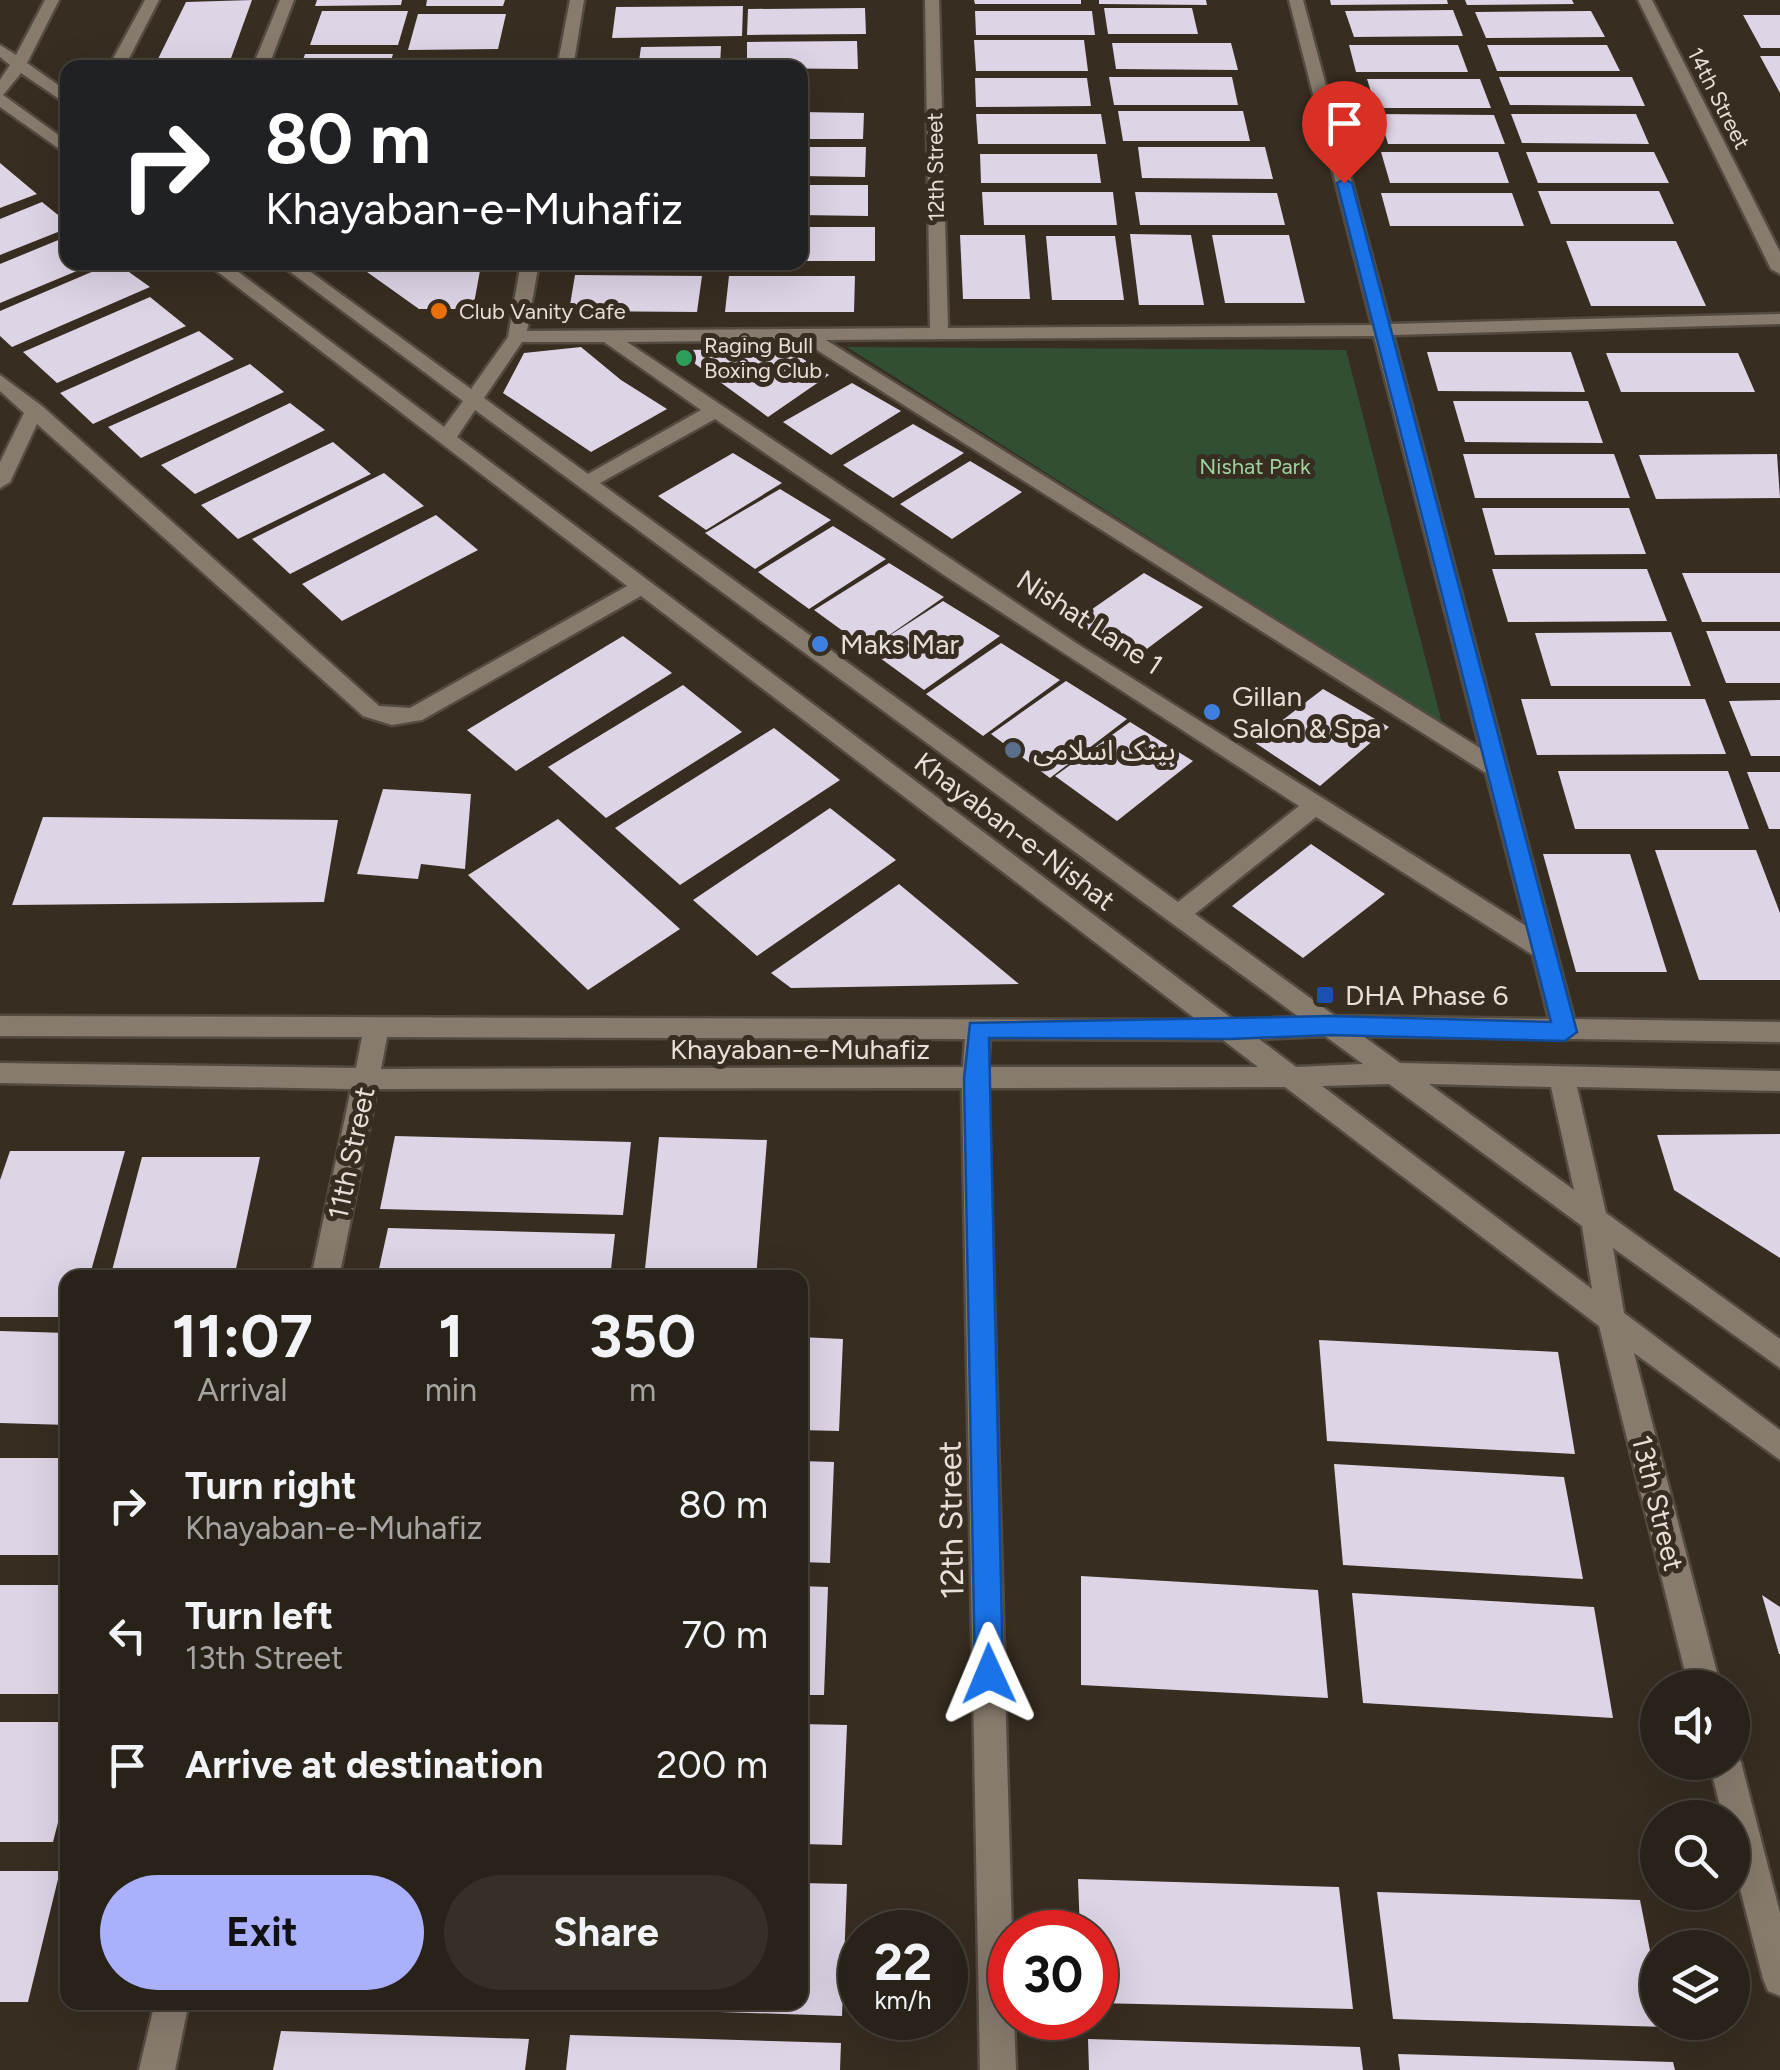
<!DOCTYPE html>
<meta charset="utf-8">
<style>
body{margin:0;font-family:Figtree,"Noto Sans Arabic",sans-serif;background:#352f26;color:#f1f3f6;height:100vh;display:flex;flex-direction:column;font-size:38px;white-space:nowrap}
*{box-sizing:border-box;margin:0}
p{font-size:32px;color:#a5a4a2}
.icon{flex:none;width:55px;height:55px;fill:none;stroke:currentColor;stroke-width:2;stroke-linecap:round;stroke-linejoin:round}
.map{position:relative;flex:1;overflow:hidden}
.panel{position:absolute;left:60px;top:1270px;width:748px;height:740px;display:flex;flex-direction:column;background:#292219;border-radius:20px;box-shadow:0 10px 40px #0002,0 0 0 2px #453f38}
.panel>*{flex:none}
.guide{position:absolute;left:60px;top:60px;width:748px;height:210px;border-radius:20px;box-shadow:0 10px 40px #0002,0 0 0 2px #453f38;background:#202124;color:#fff;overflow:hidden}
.buttons{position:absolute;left:1640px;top:1670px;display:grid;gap:20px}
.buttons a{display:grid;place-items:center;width:110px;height:110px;border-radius:50%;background:#292219;box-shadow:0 10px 40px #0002,0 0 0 2px #453f38;font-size:50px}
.speed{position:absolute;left:838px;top:1910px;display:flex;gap:20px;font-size:50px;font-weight:700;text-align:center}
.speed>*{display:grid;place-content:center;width:130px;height:130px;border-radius:50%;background:#292219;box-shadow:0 10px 40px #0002,0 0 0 2px #453f38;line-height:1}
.speed small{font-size:25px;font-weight:400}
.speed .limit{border:15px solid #d22;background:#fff;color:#111}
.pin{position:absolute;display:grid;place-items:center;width:85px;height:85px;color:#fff;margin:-102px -42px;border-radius:50% 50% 50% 0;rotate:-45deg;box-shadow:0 0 10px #0007}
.pin .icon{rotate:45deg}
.me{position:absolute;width:110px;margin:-55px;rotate:359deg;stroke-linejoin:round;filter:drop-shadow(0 0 8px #0008)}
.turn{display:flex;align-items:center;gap:35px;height:210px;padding:0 40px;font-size:45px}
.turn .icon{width:130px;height:130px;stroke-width:2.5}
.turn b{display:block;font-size:70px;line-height:85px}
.eta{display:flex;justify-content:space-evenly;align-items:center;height:170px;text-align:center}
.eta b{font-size:60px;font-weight:700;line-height:70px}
.action{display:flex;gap:20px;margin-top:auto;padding:20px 40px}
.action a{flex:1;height:115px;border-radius:60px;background:#aab0fb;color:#111;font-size:40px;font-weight:700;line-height:115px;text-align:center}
.action a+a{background:#352f26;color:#f1f3f6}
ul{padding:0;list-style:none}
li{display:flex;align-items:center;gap:30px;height:130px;padding:0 40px}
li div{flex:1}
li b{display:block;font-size:38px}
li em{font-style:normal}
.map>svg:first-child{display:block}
.green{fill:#315033}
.building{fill:#ddd4e6}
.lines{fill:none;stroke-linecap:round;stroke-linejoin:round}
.minor-casing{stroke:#534a40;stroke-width:5}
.minor{fill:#877b6d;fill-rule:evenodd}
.route{fill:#1a73e8;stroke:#114b97;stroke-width:2.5}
.food-dot{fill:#e8710a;stroke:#372d21;stroke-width:4}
.leisure-dot{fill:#2e9e5b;stroke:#372d21;stroke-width:4}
.shop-dot{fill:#3f7fe0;stroke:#372d21;stroke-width:4}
.service-dot{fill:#5c6f8a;stroke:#372d21;stroke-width:4}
.transit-dot{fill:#1a4fb4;stroke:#372d21;stroke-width:4}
.labels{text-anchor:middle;stroke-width:10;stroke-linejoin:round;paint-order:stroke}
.far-street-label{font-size:22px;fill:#e7e0d8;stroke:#372d21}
.far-poi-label{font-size:22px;fill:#e7e0d8;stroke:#372d21;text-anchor:start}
.far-park-label{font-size:22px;fill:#9cd39e;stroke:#372d21}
.street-label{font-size:28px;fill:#e7e0d8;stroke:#372d21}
.poi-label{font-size:28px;fill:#e7e0d8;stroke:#372d21;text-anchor:start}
.near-street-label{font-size:32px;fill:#e7e0d8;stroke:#372d21}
</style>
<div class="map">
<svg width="1780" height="2070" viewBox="0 0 1780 2070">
<rect width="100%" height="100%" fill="#372d21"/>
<path class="green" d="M 847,347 L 1346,350 L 1442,723 Z"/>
<path class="building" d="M 252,0 L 230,61 L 156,63 L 186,2 Z
M 317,0 L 402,0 L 401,5 L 315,6 Z
M 427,0 L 505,0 L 503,6 L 426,6 Z
M 974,0 L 1081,0 L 1081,4 L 975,4 Z
M 1099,0 L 1206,0 L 1207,5 L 1099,4 Z
M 1330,0 L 1447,0 L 1448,4 L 1331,5 Z
M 1465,0 L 1572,0 L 1574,4 L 1467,5 Z
M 743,6 L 742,36 L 612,38 L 616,7 Z
M 865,8 L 866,34 L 747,35 L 748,9 Z
M 1104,8 L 1192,8 L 1198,34 L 1108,34 Z
M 1453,10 L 1463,36 L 1354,37 L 1345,11 Z
M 322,11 L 408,11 L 398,45 L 310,45 Z
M 975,11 L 1092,11 L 1095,35 L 976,35 Z
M 1591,11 L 1605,37 L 1486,38 L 1475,12 Z
M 418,14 L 506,14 L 498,49 L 408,50 Z
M 1743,15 L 1780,15 L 1780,48 L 1761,48 Z
M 974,40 L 1084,40 L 1088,71 L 976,71 Z
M 857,41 L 858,69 L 747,68 L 747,42 Z
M 1112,43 L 1231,43 L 1238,70 L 1116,69 Z
M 1349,45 L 1458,45 L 1468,72 L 1356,72 Z
M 1487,45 L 1607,45 L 1620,71 L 1497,71 Z
M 721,46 L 720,68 L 638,68 L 641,47 Z
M 305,54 L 393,54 L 389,68 L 300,68 Z
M 1760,56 L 1780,56 L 1780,93 Z
M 402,59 L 473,59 L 471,68 L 400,68 Z
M 1109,77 L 1232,77 L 1238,105 L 1114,105 Z
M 1499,77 L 1632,77 L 1645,106 L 1510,105 Z
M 975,78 L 1087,78 L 1091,106 L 976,107 Z
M 1367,79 L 1480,79 L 1491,108 L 1376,108 Z
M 1118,111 L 1243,111 L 1250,141 L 1123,141 Z
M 800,112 L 864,113 L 863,139 L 800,139 Z
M 976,114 L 1101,114 L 1106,144 L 978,144 Z
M 1379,114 L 1494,115 L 1505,144 L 1388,144 Z
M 1511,114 L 1636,114 L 1649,144 L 1522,143 Z
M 800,147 L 866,147 L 865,177 L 800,176 Z
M 1138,147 L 1265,147 L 1273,179 L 1142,178 Z
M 1381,152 L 1498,152 L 1509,183 L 1390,183 Z
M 1526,152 L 1654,152 L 1669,183 L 1538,183 Z
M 980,154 L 1097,154 L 1101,183 L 981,183 Z
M 0,163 L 37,194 L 0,208 Z
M 800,185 L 868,185 L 868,216 L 800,215 Z
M 1538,191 L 1659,191 L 1674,224 L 1551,224 Z
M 982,192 L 1113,192 L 1117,225 L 984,225 Z
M 1135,192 L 1277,193 L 1285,225 L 1140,225 Z
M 1381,193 L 1512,193 L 1524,226 L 1390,226 Z
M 42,202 L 68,223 L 68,228 L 0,255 L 0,219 Z
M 800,227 L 875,227 L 875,261 L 800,261 Z
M 1130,234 L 1191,235 L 1204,305 L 1139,305 Z
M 960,235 L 1025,235 L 1030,299 L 963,299 Z
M 1212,235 L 1289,235 L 1305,303 L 1225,303 Z
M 68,236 L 68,262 L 96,263 L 0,303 L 0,264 Z
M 1046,236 L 1115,236 L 1124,300 L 1052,300 Z
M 1566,241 L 1676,241 L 1706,306 L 1591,306 Z
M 115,262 L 150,287 L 12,347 L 0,336 L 0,311 Z
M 353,262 L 477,262 L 481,265 L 473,309 L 419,309 Z
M 570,262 L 706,262 L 706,268 L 569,267 Z
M 575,275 L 702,276 L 697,312 L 569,311 Z
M 729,276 L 855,276 L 854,312 L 725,312 Z
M 150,297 L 186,326 L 57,383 L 23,352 Z
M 199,331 L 234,359 L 93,424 L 60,393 Z
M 581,347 L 621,380 L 667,409 L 591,452 L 503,393 L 524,353 Z
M 787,349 L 829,375 L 768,417 L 676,350 Z
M 1427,352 L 1571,352 L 1585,392 L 1438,391 Z
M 1606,353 L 1738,353 L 1755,392 L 1621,392 Z
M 250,364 L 284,392 L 141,458 L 108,427 Z
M 852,383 L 901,411 L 831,455 L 783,422 Z
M 1453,401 L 1588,401 L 1603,443 L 1465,442 Z
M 290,403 L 325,430 L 195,494 L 161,465 Z
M 913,424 L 964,453 L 893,498 L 843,465 Z
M 333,442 L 371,474 L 238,539 L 201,505 Z
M 733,453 L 782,483 L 706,530 L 658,496 Z
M 1463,454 L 1614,454 L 1630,498 L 1475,498 Z
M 1777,454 L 1780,498 L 1656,499 L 1639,455 Z
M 970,461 L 1022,492 L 952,539 L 900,504 Z
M 384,473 L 424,506 L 290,574 L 252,539 Z
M 780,489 L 831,520 L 755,569 L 705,533 Z
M 1482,508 L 1629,508 L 1646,554 L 1495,555 Z
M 436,515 L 478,550 L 342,621 L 302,584 Z
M 833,526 L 886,559 L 809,609 L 758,572 Z
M 889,563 L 944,597 L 875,645 L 943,601 L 1000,636 L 924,690 L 814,610 Z
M 1492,569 L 1647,569 L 1667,621 L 1508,622 Z
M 1144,573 L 1203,607 L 1132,660 L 1075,621 Z
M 1682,573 L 1780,573 L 1780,622 L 1702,622 Z
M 1706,631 L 1780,631 L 1780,683 L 1726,683 Z
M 1671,632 L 1691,686 L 1551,686 L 1535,633 Z
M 623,636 L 672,673 L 516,771 L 467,730 Z
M 1001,643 L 1060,680 L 983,736 L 926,694 Z
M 1066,681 L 1127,719 L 1050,778 L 991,734 Z
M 683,685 L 742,732 L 606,818 L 548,767 Z
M 1323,689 L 1389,727 L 1320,786 L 1254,742 Z
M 1521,699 L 1705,699 L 1726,754 L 1537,755 Z
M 1780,700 L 1780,756 L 1751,756 L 1729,701 Z
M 1130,722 L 1193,761 L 1117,821 L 1055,776 Z
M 774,728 L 840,780 L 680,885 L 615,828 Z
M 1558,771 L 1728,771 L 1749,829 L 1575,829 Z
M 1747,772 L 1780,772 L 1780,829 L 1769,829 Z
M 383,789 L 471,794 L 465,869 L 421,864 L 418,879 L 357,874 Z
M 830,808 L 896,860 L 757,956 L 693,900 Z
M 43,817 L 338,820 L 324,902 L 12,905 Z
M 558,819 L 680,929 L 588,990 L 468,875 Z
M 1311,844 L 1385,894 L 1303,958 L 1232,906 Z
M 1655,850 L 1756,850 L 1780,913 L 1780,980 L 1699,980 Z
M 1543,854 L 1630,854 L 1667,972 L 1576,972 Z
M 899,884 L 1019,984 L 791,988 L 771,973 Z
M 1780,1134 L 1780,1258 L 1674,1190 L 1657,1135 Z
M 395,1136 L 631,1142 L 623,1215 L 380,1209 Z
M 659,1137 L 767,1140 L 756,1278 L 644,1278 Z
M 10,1151 L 125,1151 L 89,1278 L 68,1278 L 68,1317 L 0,1317 L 0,1180 Z
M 142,1157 L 260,1157 L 234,1278 L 110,1278 Z
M 388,1228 L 615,1234 L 610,1278 L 377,1278 Z
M 0,1331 L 68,1333 L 68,1425 L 0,1423 Z
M 800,1337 L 843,1339 L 839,1431 L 800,1430 Z
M 1319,1340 L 1558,1352 L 1575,1454 L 1327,1441 Z
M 0,1458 L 68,1458 L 68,1555 L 0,1555 Z
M 800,1461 L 834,1462 L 830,1563 L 800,1562 Z
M 1334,1464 L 1564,1477 L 1583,1579 L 1343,1565 Z
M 1081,1576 L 1318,1590 L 1328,1698 L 1081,1685 Z
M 0,1585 L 68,1585 L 68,1694 L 0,1694 Z
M 800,1586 L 828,1587 L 824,1695 L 800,1695 Z
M 1352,1593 L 1594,1607 L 1613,1718 L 1363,1703 Z
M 1762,1595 L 1780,1607 L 1780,1654 L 1779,1654 Z
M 0,1722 L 68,1722 L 68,1783 L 53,1842 L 0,1842 Z
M 800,1724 L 847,1725 L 842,1845 L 800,1844 Z
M 0,1871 L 60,1871 L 28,2002 L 0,2002 Z
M 1078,1879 L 1339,1887 L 1353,2009 L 1095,2003 L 1095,1932 L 1080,1932 Z
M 800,1883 L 847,1884 L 842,2016 L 572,2007 L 572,2002 L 800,2002 Z
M 1377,1892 L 1640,1900 L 1658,1991 L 1658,2022 L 1664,2022 L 1665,2027 L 1393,2019 Z
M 281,2031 L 529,2039 L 525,2070 L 273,2070 Z
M 570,2035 L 841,2043 L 840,2070 L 566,2070 Z
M 1088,2039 L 1360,2047 L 1363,2070 L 1089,2070 Z
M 1398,2054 L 1673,2062 L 1675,2070 L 1400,2070 Z"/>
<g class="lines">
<g class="minor-casing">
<path id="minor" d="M 45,0 L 59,0 L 27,63 L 68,92 L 68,105 L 21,73 L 3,95 L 68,142 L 68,155 L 0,107 L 0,80 L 10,65 L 0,57 L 0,45 L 16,55 Z
M 145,0 L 159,0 L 124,68 L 108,68 Z
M 280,0 L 294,0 L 268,68 L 252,68 Z
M 570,0 L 584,0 L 573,68 L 557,68 Z
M 925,0 L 939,0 L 948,328 L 1372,325 L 1289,0 L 1303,0 L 1390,324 L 1780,314 L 1780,324 L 1393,335 L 1574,1019 L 1780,1022 L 1780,1042 L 1363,1036 L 1400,1063 L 1780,1071 L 1780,1091 L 1577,1087 L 1606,1213 L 1780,1339 L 1780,1368 L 1613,1248 L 1624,1313 L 1780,1430 L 1780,1460 L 1634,1353 L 1721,1688 L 1689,1688 L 1599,1326 L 1285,1087 L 988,1088 L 1012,1932 L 1010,2018 L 1014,2018 L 1016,2070 L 980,2070 L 962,1088 L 377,1089 L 339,1278 L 311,1278 L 351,1089 L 0,1083 L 0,1063 L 356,1068 L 362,1037 L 0,1036 L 0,1016 L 1197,1020 L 641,596 L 422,720 L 392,725 L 363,716 L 37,424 L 10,482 L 0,488 L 0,462 L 24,413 L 0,391 L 0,375 L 42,406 L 379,706 L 410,708 L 627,586 L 205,262 L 225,262 L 444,427 L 463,401 L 277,262 L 297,262 L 471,389 L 508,337 L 521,262 L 539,262 L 527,331 L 930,328 ZM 1374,336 L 1480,748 L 826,340 ZM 801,340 L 1486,773 L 1526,926 L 1079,645 L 627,342 ZM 522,342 L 604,342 L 701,410 L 588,474 L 484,398 ZM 475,410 L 1299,1017 L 1234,1020 L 457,437 ZM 715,419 L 947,577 L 1299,806 L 1178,902 L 600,483 ZM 1316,817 L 1533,955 L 1549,1019 L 1335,1016 L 1195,914 ZM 1325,1036 L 1363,1064 L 1296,1067 L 1259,1039 ZM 387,1037 L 965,1039 L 963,1067 L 381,1069 ZM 990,1039 L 1223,1040 L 1258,1067 L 988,1067 ZM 1389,1084 L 1582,1226 L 1592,1289 L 1322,1086 ZM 1429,1084 L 1551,1087 L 1574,1190 Z
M 1638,0 L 1652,0 L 1780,252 L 1780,274 L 1771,269 Z
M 1732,1749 L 1741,1762 L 1780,1913 L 1780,1996 L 1768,1991 L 1763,1979 L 1732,1857 L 1732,1818 L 1723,1818 L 1709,1762 L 1732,1762 Z
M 155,2002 L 189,2002 L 175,2070 L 139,2070 Z"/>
</g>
<use href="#minor" class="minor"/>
</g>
<path class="route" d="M 1344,179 L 1352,183 L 1577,1032 L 1565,1041 L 1330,1035 L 1230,1039 L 989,1038 L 1003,1674 L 999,1684 L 989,1688 L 979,1684 L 975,1674 L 964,1079 L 970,1023 L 1330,1016 L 1551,1022 L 1337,183 Z"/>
<circle class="food-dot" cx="439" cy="311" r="10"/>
<circle class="leisure-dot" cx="684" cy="358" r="10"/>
<g class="shop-dot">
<circle cx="820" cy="644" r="10"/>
<circle cx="1212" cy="712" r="10"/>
</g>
<circle class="service-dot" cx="1013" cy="750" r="10"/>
<rect class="transit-dot" x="1315" y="985" width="20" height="20" rx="5"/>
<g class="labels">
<g class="far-street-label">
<text transform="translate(1719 98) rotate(63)" y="8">14th Street</text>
<text transform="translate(935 167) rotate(-91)" y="8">12th Street</text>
</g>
<g class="far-poi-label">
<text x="459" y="319">Club Vanity Cafe</text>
<text x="704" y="353">Raging Bull<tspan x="704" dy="25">Boxing Club</tspan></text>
</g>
<g class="far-park-label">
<text x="1255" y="474">Nishat Park</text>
</g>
<g class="street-label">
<text transform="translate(1090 622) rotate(33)" y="10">Nishat Lane 1</text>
<text transform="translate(1015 831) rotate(37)" y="10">Khayaban-e-Nishat</text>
<text x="800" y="1059">Khayaban-e-Muhafiz</text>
<text transform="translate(351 1153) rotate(-78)" y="10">11th Street</text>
<text transform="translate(1658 1503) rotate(76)" y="10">13th Street</text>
</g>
<g class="poi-label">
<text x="840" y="654">Maks Mar</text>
<text x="1232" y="706">Gillan<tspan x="1232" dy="32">Salon &amp; Spa</tspan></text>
<text x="1033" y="760">بینک اسلامی</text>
<text x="1345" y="1005">DHA Phase 6</text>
</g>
<g class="near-street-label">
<text transform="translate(951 1520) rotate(-91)" y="11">12th Street</text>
</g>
</g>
</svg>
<div class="buttons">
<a><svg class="icon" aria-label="sound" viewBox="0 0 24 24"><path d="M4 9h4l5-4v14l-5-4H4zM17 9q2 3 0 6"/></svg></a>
<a><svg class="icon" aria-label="search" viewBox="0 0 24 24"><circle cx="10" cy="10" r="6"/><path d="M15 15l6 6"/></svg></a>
<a><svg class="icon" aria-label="layers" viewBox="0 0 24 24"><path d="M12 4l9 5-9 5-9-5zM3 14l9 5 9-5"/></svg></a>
</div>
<div class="speed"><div>22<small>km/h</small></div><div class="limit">30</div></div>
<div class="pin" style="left:1344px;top:183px;background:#d93025"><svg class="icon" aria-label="arrive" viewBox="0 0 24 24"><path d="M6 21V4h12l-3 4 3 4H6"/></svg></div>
<svg class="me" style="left:989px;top:1674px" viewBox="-20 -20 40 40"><path d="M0-17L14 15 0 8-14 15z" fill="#1a73e8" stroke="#fff" stroke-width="4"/></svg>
<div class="guide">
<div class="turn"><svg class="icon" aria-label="right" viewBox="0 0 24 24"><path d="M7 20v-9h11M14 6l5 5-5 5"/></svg><div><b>80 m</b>Khayaban-e-Muhafiz</div></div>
</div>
<section class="panel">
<div class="eta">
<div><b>11:07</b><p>Arrival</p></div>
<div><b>1</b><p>min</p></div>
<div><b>350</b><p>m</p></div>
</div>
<ul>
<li><svg class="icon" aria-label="right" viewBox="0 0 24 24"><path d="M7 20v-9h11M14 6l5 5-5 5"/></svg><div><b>Turn right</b><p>Khayaban-e-Muhafiz</p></div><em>80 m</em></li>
<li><svg class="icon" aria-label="left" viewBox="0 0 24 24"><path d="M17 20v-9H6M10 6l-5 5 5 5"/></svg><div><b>Turn left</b><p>13th Street</p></div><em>70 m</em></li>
<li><svg class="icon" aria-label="arrive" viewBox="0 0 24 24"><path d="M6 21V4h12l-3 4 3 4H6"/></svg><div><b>Arrive at destination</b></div><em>200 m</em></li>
</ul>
<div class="action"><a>Exit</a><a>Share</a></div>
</section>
</div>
